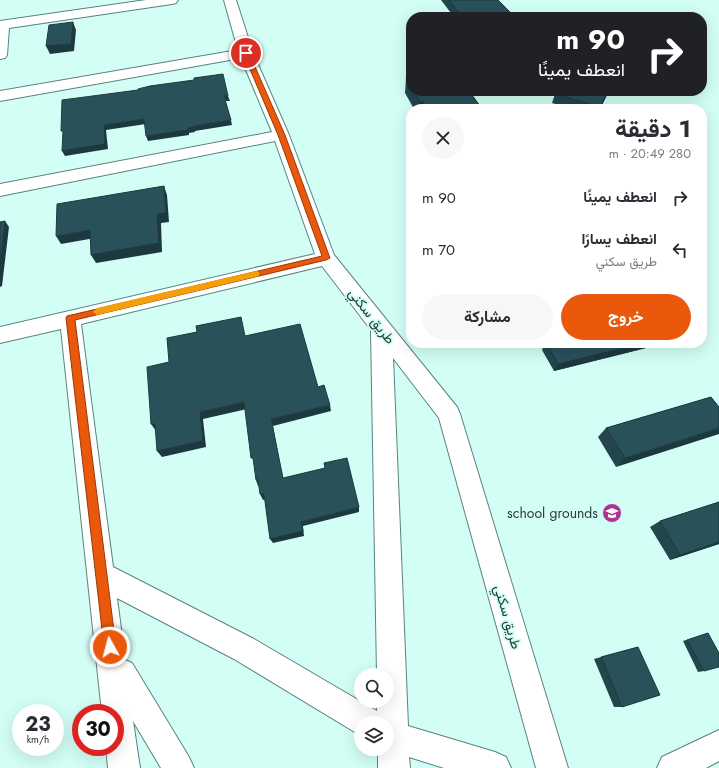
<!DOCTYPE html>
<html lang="ar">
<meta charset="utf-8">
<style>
body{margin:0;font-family:Jost,Vazirmatn,sans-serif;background:#f7f7f7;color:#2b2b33;direction:rtl;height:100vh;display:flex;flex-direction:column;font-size:15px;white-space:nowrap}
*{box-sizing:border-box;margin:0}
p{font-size:13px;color:#7c7c81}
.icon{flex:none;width:22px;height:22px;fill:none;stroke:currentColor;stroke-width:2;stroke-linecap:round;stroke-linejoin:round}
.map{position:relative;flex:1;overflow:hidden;direction:ltr}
.drawer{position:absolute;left:406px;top:104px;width:301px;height:244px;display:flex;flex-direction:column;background:#fff;border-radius:16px;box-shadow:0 4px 16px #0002;direction:rtl}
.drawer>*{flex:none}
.top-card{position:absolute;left:406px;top:12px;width:301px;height:84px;border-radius:16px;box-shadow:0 4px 16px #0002;direction:rtl;background:#202124;color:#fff;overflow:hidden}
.fabs{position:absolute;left:354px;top:668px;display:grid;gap:8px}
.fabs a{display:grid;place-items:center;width:40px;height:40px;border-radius:50%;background:#fff;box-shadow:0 4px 16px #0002;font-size:20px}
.speed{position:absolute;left:12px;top:704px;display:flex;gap:8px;font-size:20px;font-weight:700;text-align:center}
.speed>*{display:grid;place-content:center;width:52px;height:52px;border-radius:50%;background:#fff;box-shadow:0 4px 16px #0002;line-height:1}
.speed small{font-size:10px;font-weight:400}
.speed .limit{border:6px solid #d22;background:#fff;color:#111}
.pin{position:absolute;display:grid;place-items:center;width:34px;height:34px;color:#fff;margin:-17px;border:2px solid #fff;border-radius:50%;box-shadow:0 1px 4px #0007}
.me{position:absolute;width:44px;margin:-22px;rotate:353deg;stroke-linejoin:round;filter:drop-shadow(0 0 3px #0008)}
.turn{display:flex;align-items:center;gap:14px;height:84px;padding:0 16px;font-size:18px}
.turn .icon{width:52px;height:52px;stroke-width:2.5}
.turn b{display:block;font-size:28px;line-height:34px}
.round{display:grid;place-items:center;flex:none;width:42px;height:42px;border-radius:21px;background:#f7f7f7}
.summary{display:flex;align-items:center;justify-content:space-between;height:68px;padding:0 16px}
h1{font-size:24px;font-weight:700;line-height:30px}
.button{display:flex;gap:8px;margin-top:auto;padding:8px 16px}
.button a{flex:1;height:46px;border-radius:24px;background:#ea580c;color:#fff;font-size:16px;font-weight:700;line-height:46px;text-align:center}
.button a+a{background:#f7f7f7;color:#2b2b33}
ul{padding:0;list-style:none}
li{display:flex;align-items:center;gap:12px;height:52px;padding:0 16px}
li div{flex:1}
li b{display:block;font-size:15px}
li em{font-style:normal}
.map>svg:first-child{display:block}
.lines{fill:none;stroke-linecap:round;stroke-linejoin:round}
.minor-casing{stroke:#5a837c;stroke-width:2}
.minor{fill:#fff;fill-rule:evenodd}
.wall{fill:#23464d}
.shaded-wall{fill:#1d393f}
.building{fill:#29515a;stroke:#1d393f}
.route{fill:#ea580c;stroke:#983908}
.slow{fill:#f59e0b}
.labels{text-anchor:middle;stroke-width:4;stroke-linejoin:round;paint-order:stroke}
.street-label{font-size:14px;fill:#293b38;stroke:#d2fef5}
.poi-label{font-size:14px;fill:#293b38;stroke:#d2fef5;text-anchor:end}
</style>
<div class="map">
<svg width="719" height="768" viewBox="0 0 719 768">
<rect width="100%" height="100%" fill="#d2fef5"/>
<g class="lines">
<g class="minor-casing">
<path id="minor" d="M 146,0 L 178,0 L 176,3 L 172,4 L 9,28 L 7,55 L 5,58 L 0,59 L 0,21 Z
M 224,0 L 236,0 L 253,53 L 289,135 L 334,255 L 457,407 L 460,414 L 568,768 L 536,768 L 439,418 L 393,358 L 408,726 L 495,752 L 506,757 L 511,768 L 444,768 L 409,757 L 410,768 L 378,768 L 378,749 L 387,749 L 387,723 L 361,723 L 361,735 L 358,734 L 234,659 L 117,598 L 125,660 L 132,663 L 189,757 L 194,768 L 161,768 L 133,721 L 140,768 L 108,768 L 106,747 L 115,747 L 115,713 L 102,713 L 61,329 L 0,343 L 0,327 L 315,254 L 275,141 L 0,196 L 0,184 L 272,132 L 241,58 L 0,101 L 0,91 L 238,50 ZM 322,266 L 371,330 L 377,675 L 387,675 L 387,701 L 377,701 L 377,711 L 254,639 L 113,567 L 81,324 Z
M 719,730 L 719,761 L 706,768 L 657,768 L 662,757 Z"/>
</g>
<use href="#minor" class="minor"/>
</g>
<path class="wall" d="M 441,0 L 498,0 L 515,17 L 454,17 Z
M 411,78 L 411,91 L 469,91 L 480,106 L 480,109 L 414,109 L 405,93 L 406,79 Z
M 557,91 L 609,91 L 600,109 L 573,109 L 552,103 L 555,94 Z
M 545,343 L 657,343 L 654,346 L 554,371 L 542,350 Z
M 711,397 L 616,467 L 598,437 L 606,428 Z
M 719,502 L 719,544 L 670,560 L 650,527 L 660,521 Z
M 708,633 L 704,671 L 698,672 L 683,641 Z
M 638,647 L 622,707 L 614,707 L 594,659 Z"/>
<path class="shaded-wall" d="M 73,22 L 76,30 L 74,51 L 50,54 L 46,46 Z
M 608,91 L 609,91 L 600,109 L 599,109 Z
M 224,96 L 228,96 L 230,101 L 226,101 Z
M 420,102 L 423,102 L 422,109 L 419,109 Z
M 480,106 L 480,109 L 466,109 Z
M 144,119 L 146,124 L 106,130 L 108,149 L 65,156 L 62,151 L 104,125 Z
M 231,120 L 232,125 L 195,131 L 195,132 L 189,133 L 189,135 L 148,141 L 146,136 L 188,128 L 194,126 Z
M 164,186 L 167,195 L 169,222 L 161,223 L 162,252 L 96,263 L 91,255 L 157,214 Z
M 5,221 L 9,227 L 2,286 L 0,287 L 0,262 Z
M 90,230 L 95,238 L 61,244 L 56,236 Z
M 644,343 L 657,343 L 654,346 L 554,371 L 558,364 Z
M 244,402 L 247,409 L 203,419 L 206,447 L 162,457 L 157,451 L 200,412 Z
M 330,405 L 331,411 L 273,426 L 284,484 L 283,478 L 271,419 Z
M 151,424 L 155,424 L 156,431 Z
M 719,428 L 719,434 L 616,467 L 625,458 Z
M 256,480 L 258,480 L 261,485 L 258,486 Z
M 260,494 L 264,494 L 266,499 L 263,500 Z
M 359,507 L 359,512 L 303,526 L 304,536 L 273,543 L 270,539 L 301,522 Z
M 719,542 L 719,544 L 670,560 L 680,555 Z"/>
<path class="building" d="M 449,0 L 498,0 L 515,17 L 462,17 Z
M 73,22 L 71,44 L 46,46 L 49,25 Z
M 223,74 L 228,96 L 224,96 L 231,120 L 194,126 L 194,127 L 188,128 L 188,130 L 146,136 L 144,119 L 104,125 L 105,144 L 62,151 L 63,131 L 61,131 L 62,100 L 138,90 L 138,89 L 150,86 L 194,80 L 194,78 Z
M 411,78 L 411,88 L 406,79 Z
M 413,91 L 469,91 L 480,106 L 466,109 L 427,109 L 423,102 L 420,102 Z
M 557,91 L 608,91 L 600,107 L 555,94 Z
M 164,186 L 166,213 L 157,214 L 159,243 L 91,255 L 90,230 L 56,236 L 57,204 Z
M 5,221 L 0,262 L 0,222 Z
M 241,317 L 245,336 L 300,324 L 318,387 L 324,385 L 330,405 L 271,419 L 283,478 L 325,468 L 324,463 L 347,458 L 359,507 L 301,522 L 303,531 L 270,539 L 264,494 L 260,494 L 258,480 L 256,480 L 253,458 L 251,458 L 244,402 L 200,412 L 203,441 L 157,451 L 155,424 L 151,424 L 147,367 L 169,362 L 167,338 L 197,332 L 196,326 Z
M 546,343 L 644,343 L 558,364 Z
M 711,397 L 719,407 L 719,428 L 625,458 L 606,428 Z
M 719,502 L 719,542 L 680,555 L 660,521 Z
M 708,633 L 719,653 L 719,667 L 704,671 L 687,640 Z
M 638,647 L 660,695 L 622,707 L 601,657 Z"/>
<path class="route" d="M 244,51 L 249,53 L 285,135 L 330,258 L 326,260 L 75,320 L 116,647 L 114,651 L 110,653 L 106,651 L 104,647 L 66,318 L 67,316 L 322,256 L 278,135 L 243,53 Z"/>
<path class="slow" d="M 256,271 L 259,272 L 259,276 L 97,315 L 93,312 L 97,308 Z"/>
<defs>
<g id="school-disc" transform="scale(1)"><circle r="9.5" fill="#aa3690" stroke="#d2fef5"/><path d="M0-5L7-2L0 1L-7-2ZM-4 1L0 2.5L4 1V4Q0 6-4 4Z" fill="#fff"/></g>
</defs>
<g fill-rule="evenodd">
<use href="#school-disc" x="612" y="513"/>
</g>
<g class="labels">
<g class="street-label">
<text transform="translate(372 316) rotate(52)" y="5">طريق سكني</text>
<text transform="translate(508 617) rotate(74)" y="5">طريق سكني</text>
</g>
<g class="poi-label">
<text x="598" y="518">school grounds</text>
</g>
</g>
</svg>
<div class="fabs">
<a><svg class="icon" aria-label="search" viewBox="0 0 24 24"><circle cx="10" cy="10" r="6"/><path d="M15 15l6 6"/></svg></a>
<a><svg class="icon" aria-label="layers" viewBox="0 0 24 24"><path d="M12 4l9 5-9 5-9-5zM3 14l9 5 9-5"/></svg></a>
</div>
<div class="speed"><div>23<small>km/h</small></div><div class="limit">30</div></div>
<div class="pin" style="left:246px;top:53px;background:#d93025"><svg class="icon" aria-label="arrive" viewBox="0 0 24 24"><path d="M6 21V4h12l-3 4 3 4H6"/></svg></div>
<svg class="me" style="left:110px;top:647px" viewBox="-20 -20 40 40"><circle r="17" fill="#ea580c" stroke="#fff" stroke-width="3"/><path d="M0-11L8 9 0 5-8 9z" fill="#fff"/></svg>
<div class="top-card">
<div class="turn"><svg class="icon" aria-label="right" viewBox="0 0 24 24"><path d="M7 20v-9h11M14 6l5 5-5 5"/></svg><div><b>90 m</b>انعطف يمينًا</div></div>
</div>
<section class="drawer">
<div class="summary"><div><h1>1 دقيقة</h1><p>280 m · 20:49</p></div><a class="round"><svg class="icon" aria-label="close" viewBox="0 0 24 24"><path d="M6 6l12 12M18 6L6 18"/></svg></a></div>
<ul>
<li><svg class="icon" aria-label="right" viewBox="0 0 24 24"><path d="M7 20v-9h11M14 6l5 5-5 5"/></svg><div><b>انعطف يمينًا</b></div><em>90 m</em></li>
<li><svg class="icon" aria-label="left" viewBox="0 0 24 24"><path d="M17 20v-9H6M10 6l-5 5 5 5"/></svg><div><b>انعطف يسارًا</b><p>طريق سكني</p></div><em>70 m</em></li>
</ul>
<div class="button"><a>خروج</a><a>مشاركة</a></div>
</section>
</div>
